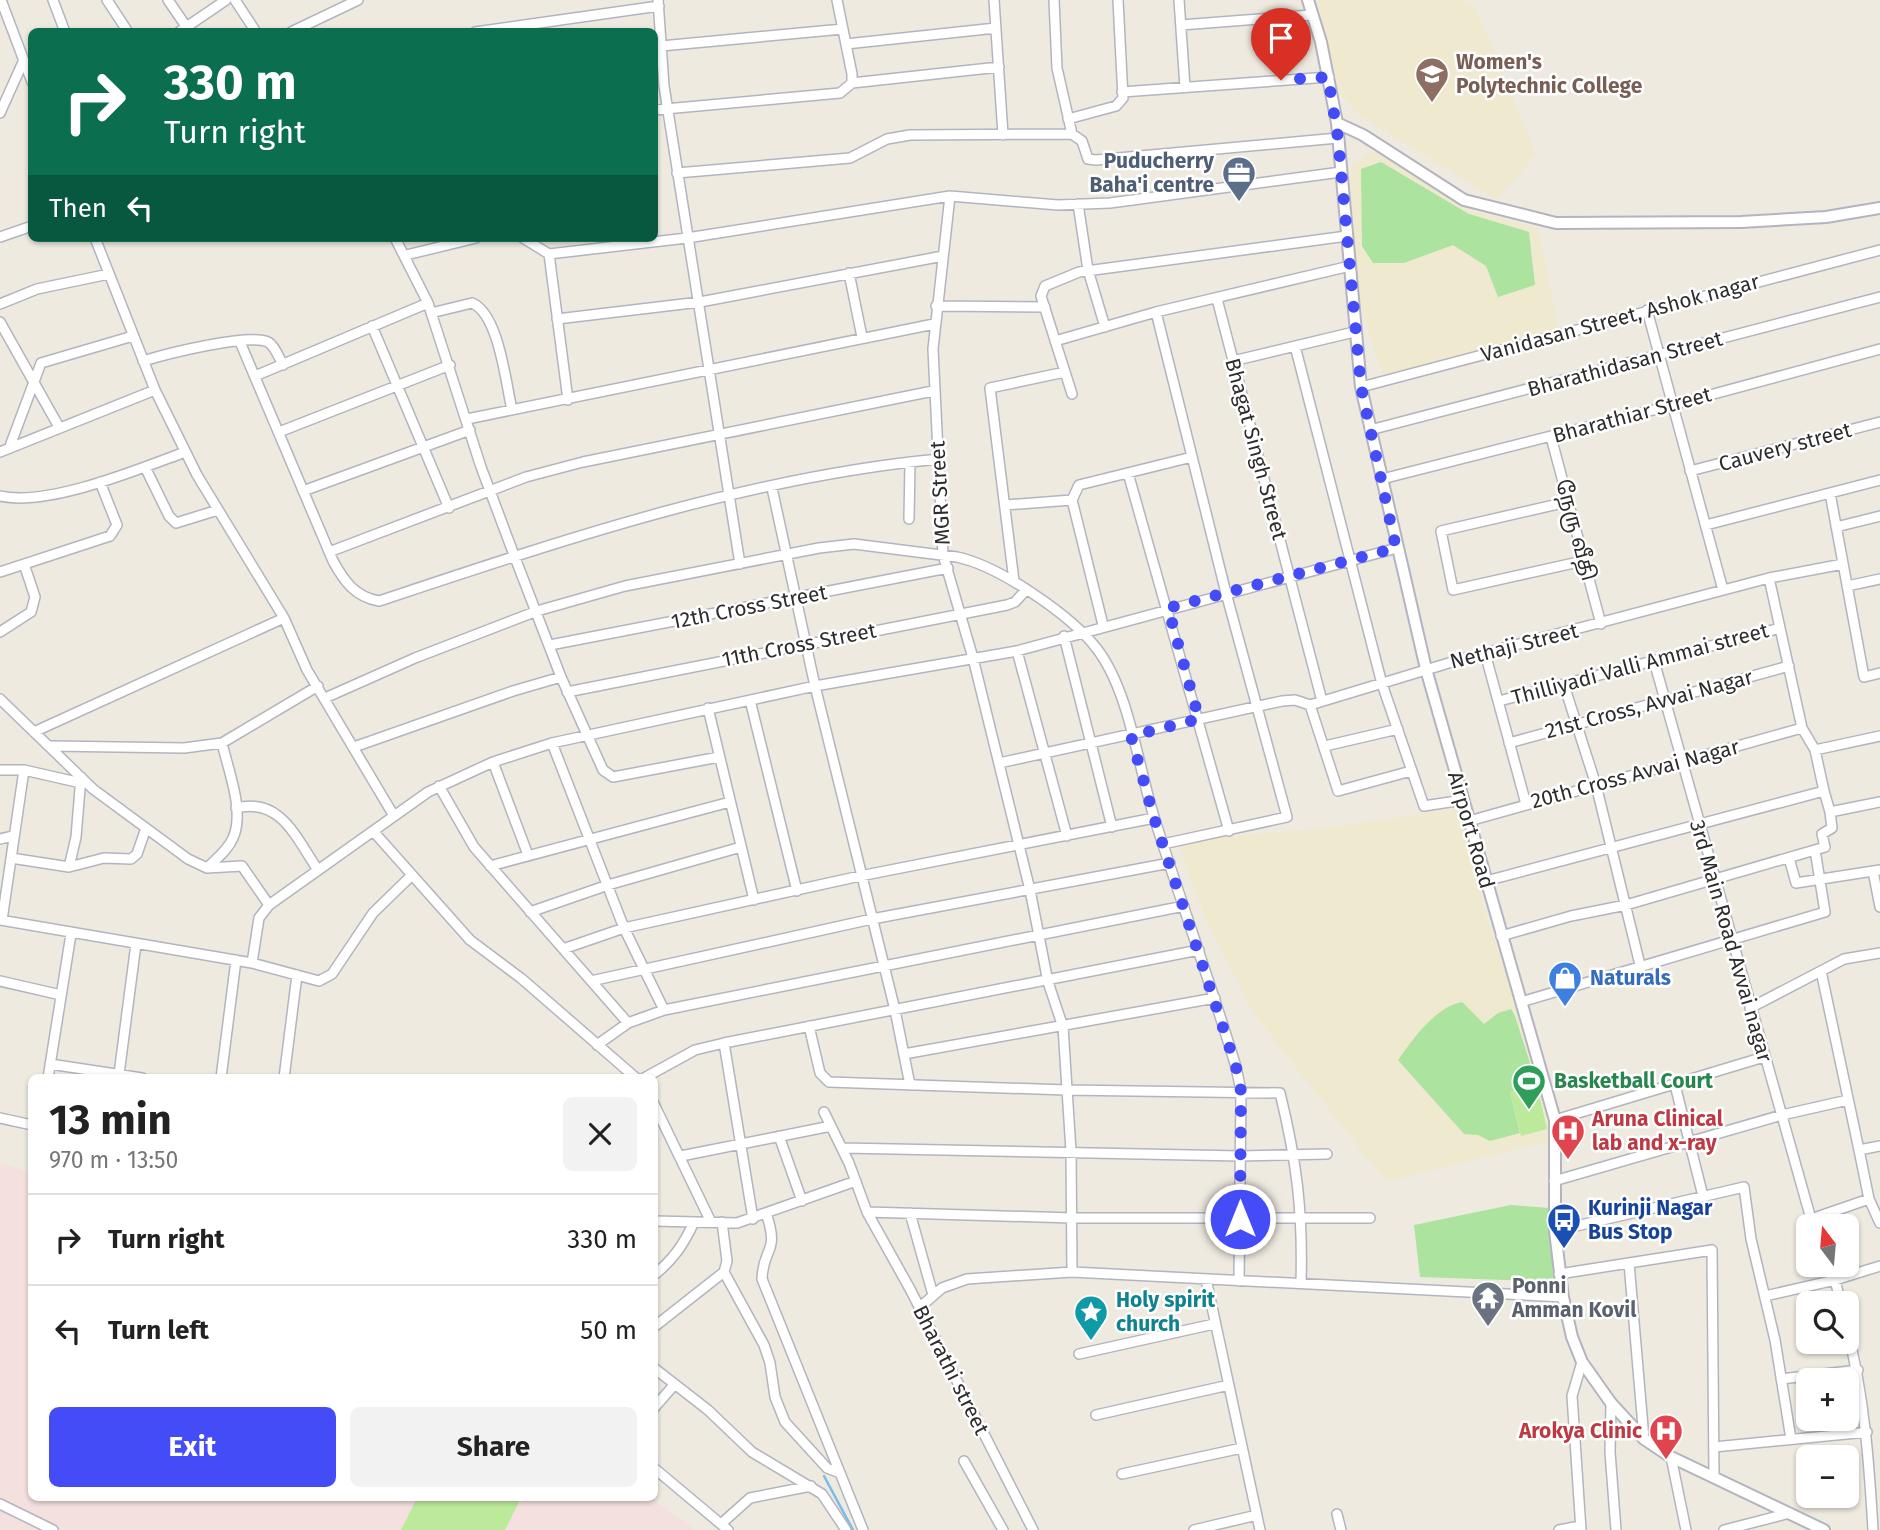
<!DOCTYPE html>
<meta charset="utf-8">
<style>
body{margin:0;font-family:"Fira Sans","Noto Sans Tamil",sans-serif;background:#f2f2f2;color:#222;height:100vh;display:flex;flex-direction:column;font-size:26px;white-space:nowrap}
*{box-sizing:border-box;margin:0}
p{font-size:23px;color:#767676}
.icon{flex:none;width:38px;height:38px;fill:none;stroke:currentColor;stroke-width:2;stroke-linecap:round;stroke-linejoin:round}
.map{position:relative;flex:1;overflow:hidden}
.drawer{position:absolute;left:28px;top:1074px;width:630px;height:427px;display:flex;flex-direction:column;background:#fff;border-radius:10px;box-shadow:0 2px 5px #0004}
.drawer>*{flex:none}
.hud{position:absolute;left:28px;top:28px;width:630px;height:214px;border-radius:10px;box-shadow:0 2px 5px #0004;background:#0b6e4f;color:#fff;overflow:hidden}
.needle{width:46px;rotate:344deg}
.controls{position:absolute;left:1796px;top:1214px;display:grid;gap:14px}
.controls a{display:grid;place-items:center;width:63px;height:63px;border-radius:10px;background:#fff;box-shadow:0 2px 5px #0004;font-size:35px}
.pin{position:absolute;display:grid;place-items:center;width:60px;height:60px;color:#fff;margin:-72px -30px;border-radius:50% 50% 50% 0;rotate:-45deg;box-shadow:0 0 7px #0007}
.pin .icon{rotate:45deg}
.me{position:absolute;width:77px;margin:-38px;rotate:0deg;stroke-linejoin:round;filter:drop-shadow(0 0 5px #0008)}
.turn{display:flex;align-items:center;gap:24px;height:147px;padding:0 21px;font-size:32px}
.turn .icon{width:91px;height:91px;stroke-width:2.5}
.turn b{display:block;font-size:49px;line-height:60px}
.then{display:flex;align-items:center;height:66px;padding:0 21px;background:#0003;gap:14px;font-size:26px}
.round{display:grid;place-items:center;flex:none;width:74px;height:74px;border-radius:10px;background:#f2f2f2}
.overview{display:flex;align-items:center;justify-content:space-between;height:119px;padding:0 21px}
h1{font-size:42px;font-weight:700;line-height:52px}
.button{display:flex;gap:14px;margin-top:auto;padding:14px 21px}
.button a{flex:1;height:80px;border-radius:10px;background:#444cf8;color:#fff;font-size:28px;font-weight:700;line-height:80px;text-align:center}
.button a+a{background:#f2f2f2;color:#222}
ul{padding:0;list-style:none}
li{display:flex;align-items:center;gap:21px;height:91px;padding:0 21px;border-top:2px solid #e0e0e0}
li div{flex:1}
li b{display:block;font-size:26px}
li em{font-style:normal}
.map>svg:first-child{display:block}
.education{fill:#efe9d0}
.medical{fill:#f4e0de}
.green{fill:#ace39e}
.pitch{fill:#bdea9a}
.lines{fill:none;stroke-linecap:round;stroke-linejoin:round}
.stream{stroke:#76bdee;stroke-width:2.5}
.minor-casing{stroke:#b3b4c0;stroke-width:12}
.tertiary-casing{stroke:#b3b4c0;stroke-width:14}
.minor{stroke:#fff;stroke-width:9}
.tertiary{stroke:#fff;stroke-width:10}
.route{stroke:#444cf8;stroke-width:12;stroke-dasharray:0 21.6}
.labels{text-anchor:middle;stroke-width:5;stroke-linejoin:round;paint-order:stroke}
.education-label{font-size:21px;font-weight:bold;fill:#785e54;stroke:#fff;text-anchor:start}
.service-label{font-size:21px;font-weight:bold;fill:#4e5e75;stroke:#fff;text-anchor:end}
.street-label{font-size:21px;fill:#2d2d2d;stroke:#fff}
.shop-label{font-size:21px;font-weight:bold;fill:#366cbe;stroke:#fff;text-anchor:start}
.leisure-label{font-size:21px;font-weight:bold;fill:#27864d;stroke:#fff;text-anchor:start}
.health-label{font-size:21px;font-weight:bold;fill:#be3a42;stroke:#fff;text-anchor:start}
.transit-label{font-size:21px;font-weight:bold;fill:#164399;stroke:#fff;text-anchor:start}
.worship-label{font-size:21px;font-weight:bold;fill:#5b616d;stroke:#fff;text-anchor:start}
.culture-label{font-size:21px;font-weight:bold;fill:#0d838f;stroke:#fff;text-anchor:start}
</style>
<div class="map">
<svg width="1880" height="1530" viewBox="0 0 1880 1530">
<rect width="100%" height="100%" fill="#eeeae0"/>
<path class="education" d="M 1317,0 L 1464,0 L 1475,6 L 1536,154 L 1497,200 L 1360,116 L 1337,91 Z
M 1373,151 L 1471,210 L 1538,228 L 1559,330 L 1386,375 L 1381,372 L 1358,295 L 1350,185 L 1352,164 Z
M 1457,808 L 1488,921 L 1528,1036 L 1555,1140 L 1386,1182 L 1254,1014 L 1206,920 L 1178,844 L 1231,836 L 1329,828 Z"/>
<path class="medical" d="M 0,1163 L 31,1172 L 32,1498 L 652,1498 L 695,1530 L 0,1530 Z"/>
<path class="green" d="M 1381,162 L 1469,214 L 1529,232 L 1535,285 L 1498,297 L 1486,266 L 1453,245 L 1404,263 L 1373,263 L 1362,246 L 1361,169 Z
M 1462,1002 L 1484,1024 L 1498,1013 L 1511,1009 L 1515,1016 L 1537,1085 L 1510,1092 L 1520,1133 L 1490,1141 L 1478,1135 L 1464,1134 L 1398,1060 C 1413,1039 1435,1007 1462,1002 Z
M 1511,1205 L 1549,1208 L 1558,1282 L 1420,1277 L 1414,1225 Z"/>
<path class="pitch" d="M 1537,1085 L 1547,1129 L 1521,1136 L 1510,1092 Z
M 417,1498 L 521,1498 L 505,1530 L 401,1530 Z"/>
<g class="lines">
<path class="stream" d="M 824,1476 L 853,1530"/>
<g class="minor-casing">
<path id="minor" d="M 1,0 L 32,82
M 53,0 L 65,32
M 107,0 L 128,32
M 168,0 L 190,32
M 235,0 L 256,32
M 658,0 L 664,86 L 740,564
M 994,0 L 1003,135
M 1054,0 L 1057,68 L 1072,134
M 1179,0 L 1185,87
M 1181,25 L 1311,15
M 179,32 L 226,0
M 291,32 L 358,0
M 475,32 L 659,6
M 846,44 L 996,28
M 661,46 L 843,29
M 852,83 L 999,67
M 1122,92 L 1329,77
M 654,110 L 840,93 L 852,83 L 852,74 L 837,0
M 0,113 L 23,62
M 1068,119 L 1116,106 L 1123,98 L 1118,0
M 677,173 L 850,158 L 887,139 L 910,135 L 1072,134 L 1082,141 L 1088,159 L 1096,160 L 1338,138
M 950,196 L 933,349 L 943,555 L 973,658 L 1030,890 L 1048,982 L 1063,1027 L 1071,1151 L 1072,1272 L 1563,1297
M 1078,204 L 1088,270 L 1105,327
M 0,237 L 32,226
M 95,238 L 155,390 L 197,475 L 284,618 L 307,670 L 394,816
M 395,238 L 428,303 L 481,467 L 514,555 L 561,677 L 603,770 L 613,777 L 719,757
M 523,238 L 549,254
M 549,254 L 687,238 L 950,196 L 1058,205 L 1110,203 L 1341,172
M 549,254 L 568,400
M 406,255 L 476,238
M 849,273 L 862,337
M 1217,299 L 1322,701
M 0,304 L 37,289 L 109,274
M 936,306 L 1045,307
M 1647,310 L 1723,590
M 1156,312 L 1226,593 L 1287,817 L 1163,844
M 431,313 L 472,303 C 499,314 506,384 512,410
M 557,319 L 700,302 L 943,256
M 0,322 L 59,427
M 372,326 L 449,508
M 1055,341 L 1156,312 L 1350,266
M 240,342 L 333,561 C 344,581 355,597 379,601 C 560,541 747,477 939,459
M 1295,346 L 1382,684 L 1424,806 L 1463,800
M 143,361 C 166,354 248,333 268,342 C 275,346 279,358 283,365
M 1233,361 L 1354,332
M 255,376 L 428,303
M 1361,387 L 1880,250
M 1072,394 L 1041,296 L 1045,286 L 1079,272 L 1347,236
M 467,419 L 934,324
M 1370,430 L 1880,297
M 279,432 L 450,365
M 1551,437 L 1601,624
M 10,446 L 41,363 L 133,336
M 0,452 L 155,390
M 145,467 L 169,516 L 176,523 L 218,510
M 1690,471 L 1880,422
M 1128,473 L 1229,831
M 1382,479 L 1673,405 L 1880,349
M 772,488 L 815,686 L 895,1010 L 910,1085
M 303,491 L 470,430
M 1830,493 L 1864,677 L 1880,673
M 0,496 C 48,507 139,469 185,452
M 1072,500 L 1079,485 L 1192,457
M 1567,502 L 1441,531 L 1453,590 L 1583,561
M 1006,505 L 1072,500 L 1103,625
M 909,519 L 910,462
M 1706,525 L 1880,480
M 1836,527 L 1880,516
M 329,552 L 526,477 L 583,462 L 933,391
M 0,572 L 110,536 L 117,525 L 100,482
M 1769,578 L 1802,728 L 1815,750 L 1880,736
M 1014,581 L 990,388 L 1065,372
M 1847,586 L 1880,579
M 0,632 L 31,612 L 35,597 L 24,564
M 1064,636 L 1112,827
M 550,645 L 948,568
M 1017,651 L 1067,836
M 1485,653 L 1526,804
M 1654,661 L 1811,1219 L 1869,1199
M 1564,685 L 1596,785 L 1641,969
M 567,692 L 1007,605 L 1015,602 L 1026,590
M 325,698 L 415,658 L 537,611 L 625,586 L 819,548 L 854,544 L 957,557 C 999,566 1071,615 1097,649 C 1130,692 1138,768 1155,820 C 1181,902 1211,984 1236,1067 L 1241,1091 L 1239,1281
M 0,699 L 93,789 L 188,859 L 207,868 L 242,866 L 269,905
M 750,700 L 797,891
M 1499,701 L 1780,628
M 708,708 L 754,900
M 36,731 L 284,618
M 552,743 L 624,928 L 664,1010
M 1509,743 L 1789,666
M 52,746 L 184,748 L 222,743 L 318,686
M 1325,746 L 1398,729
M 354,747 L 513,691 L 561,677
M 1815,750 L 1824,791
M 493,762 L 528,855
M 999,763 L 1282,701 L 1295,700 L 1310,705
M 0,770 L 24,770 L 81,783
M 1411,771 L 1338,791 L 1310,705 L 1462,659 L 1769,578 L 1843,564
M 439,786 L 474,847 L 628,1023
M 236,808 C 281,797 296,838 318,870
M 1469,821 L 1802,728
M 373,831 L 470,940 L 522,979 L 636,1078
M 0,839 L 13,836
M 11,858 L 69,867 L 104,858 L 131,859 L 137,854 L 146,828
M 1789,858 L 1796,883 L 1880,870
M 490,866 L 730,802
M 69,867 L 76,837 L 81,777
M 207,868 C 216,859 228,850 233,838 C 245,811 228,770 222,743
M 1873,871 L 1880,907
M 1486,881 L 1824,791 L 1830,812
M 530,912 L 608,885 L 741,847
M 0,920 L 252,963 L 319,981 L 332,974 L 373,913 L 412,875
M 2,920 L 24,770
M 1501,936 L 1571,916 L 1626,905 L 1825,847 L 1822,834 L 1832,828 L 1830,812 L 1880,802
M 563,949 L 624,928 L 860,876 L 1154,818
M 252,963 L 259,918 L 269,905 L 428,792 L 493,762 L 552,743 L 815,686 L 1017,651 L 1397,548
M 1821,971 L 1859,1150 L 1880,1146
M 0,981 L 61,995
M 591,981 L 872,919 L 1170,863
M 1521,1002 L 1825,912 L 1815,850
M 1750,1008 L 1844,959 L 1880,953
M 809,1026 L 820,1073 L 829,1082 L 1066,1090 L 1280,1093 C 1297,1162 1303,1213 1301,1283
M 724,1043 L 753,1219
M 597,1045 L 628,1023 L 664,1010 L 1184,906
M 904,1054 L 1215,998
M 50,1064 L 142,1078
M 119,1074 L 136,944
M 48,1078 L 71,934
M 221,1078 L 236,960
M 284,1078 L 297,975
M 644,1078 L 695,1050 L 724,1043 L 1199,950
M 1675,1085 L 1703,1196
M 654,1104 L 711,1222
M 824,1112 L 849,1163 L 867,1212 L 910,1289 L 1033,1530
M 0,1118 L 32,1125
M 1555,1120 L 1764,1057
M 779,1136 L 802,1201
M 843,1148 L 1240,1156 L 1327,1154
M 1859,1150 L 1869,1199 L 1880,1223
M 681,1156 L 831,1126
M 1554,1181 L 1782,1115 L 1848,1100
M 867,1212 L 1073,1218 L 1370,1218
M 766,1213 C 780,1254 763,1246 762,1279 L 863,1530
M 910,1213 L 933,1295
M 654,1221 L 737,1223 L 856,1181
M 1555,1231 L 1744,1187 L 1751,1239 L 1775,1340 L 1791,1439
M 1629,1263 L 1644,1439
M 724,1272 L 764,1345 L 770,1363 L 775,1397 L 785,1422 L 827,1468 L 840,1473
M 1559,1274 L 1712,1250 L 1714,1475
M 654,1275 C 673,1260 684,1244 694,1222
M 1206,1279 L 1260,1530
M 1835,1280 L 1841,1304
M 1765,1296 L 1835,1280 L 1880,1266
M 919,1308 L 942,1288 L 967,1279 L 1072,1272
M 1846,1325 C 1864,1393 1869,1460 1873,1530
M 654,1327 L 724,1272 L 727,1261 L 722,1222
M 1079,1354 L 1214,1324
M 654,1368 L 708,1410 L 752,1452 L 822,1494 L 846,1530
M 1781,1379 L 1858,1370
M 1611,1403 L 1610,1452 L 1616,1530
M 654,1408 L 674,1385
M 1096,1415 L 1229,1385
M 1714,1447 L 1867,1432
M 1671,1457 L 1686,1530
M 964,1461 L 1003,1530
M 654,1468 L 728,1530
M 1122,1474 L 1242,1448
M 0,1504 L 53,1530
M 1337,1514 L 1341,1530
M 722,1523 L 750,1498 L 811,1486
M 1194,1530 L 1257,1515
M 1559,1530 L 1580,1526
M 1581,1530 L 1572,1396 L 1582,1362
M 1724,1530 L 1790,1513"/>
</g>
<g class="tertiary-casing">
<path id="tertiary" d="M 1308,0 L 1321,42 L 1337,123 L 1361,387 L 1426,669 L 1555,1120 L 1555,1231 L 1563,1297 L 1572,1337 L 1582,1362 L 1611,1403 L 1644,1439 L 1671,1457 L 1824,1530
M 1337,123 L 1363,135 L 1464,200 L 1556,223 L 1741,222 L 1826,217 L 1880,208"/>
</g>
<use href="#minor" class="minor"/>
<use href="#tertiary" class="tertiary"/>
</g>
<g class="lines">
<path class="route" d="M 1240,1219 L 1241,1091 L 1236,1067 L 1154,818 L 1131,736 L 1199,719 L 1168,608 L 1396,548 L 1361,387 L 1338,138 L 1328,77 L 1281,80"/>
</g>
<defs>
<g id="university-pin" transform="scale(1.75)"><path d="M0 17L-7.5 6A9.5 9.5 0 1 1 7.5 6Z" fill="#8d6e63" stroke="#fff"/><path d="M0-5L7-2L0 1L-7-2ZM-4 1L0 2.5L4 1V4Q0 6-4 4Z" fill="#fff"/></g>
<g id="office-pin" transform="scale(1.75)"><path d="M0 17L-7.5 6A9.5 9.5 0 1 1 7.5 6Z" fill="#5c6f8a" stroke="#fff"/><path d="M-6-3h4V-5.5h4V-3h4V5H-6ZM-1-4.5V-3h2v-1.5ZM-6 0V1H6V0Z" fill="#fff"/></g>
<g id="shop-pin" transform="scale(1.75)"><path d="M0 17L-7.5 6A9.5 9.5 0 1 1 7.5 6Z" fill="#3f7fe0" stroke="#fff"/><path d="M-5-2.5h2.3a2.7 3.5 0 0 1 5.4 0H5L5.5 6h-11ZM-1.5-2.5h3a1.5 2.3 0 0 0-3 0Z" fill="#fff"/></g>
<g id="stadium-pin" transform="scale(1.75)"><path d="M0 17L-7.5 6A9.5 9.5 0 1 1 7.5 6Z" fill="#2e9e5b" stroke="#fff"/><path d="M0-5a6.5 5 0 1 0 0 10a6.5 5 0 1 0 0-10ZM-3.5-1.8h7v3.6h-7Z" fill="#fff"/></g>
<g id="hospital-pin" transform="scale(1.75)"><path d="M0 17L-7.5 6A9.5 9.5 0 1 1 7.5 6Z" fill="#e0444e" stroke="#fff"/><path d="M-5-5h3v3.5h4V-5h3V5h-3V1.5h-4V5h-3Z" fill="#fff"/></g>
<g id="bus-pin" transform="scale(1.75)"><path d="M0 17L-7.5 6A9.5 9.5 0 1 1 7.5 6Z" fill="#1a4fb4" stroke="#fff"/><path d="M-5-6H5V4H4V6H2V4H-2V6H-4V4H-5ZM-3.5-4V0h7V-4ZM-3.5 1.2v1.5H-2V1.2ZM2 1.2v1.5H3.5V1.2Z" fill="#fff"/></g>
<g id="temple-pin" transform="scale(1.75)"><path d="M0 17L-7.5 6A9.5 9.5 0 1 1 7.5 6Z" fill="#6b7280" stroke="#fff"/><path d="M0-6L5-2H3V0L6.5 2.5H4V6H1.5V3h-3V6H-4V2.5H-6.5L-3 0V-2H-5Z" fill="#fff"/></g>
<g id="sight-pin" transform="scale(1.75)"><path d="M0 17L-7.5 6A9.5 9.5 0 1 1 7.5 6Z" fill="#0f9aa8" stroke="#fff"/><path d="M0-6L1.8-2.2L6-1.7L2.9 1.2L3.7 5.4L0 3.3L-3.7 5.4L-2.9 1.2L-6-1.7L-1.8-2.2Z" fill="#fff"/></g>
</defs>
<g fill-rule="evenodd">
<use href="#university-pin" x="1432" y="74"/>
<use href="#office-pin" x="1239" y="173"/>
<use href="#shop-pin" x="1565" y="978"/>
<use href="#stadium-pin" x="1529" y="1081"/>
<use href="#hospital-pin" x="1568" y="1131"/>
<use href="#bus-pin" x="1564" y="1220"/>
<use href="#temple-pin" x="1488" y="1298"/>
<use href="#sight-pin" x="1091" y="1312"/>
<use href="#hospital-pin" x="1666" y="1431"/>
</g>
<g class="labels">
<g class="education-label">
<text x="1456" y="69">Women's<tspan x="1456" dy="24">Polytechnic College</tspan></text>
</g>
<g class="service-label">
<text x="1214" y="168">Puducherry<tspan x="1214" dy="24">Baha'i centre</tspan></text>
</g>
<g class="street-label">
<text transform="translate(1620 318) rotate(-15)" y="7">Vanidasan Street, Ashok nagar</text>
<text transform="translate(1625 364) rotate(-15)" y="7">Bharathidasan Street</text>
<text transform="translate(1632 415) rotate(-15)" y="7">Bharathiar Street</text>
<text transform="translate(1785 447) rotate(-15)" y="7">Cauvery street</text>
<text transform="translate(1256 449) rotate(75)" y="7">Bhagat Singh Street</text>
<text transform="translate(940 493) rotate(-93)" y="7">MGR Street</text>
<text transform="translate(1576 530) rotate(75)" y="7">நேரு வீதி</text>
<text transform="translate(749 607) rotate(-11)" y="7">12th Cross Street</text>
<text transform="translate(799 645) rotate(-11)" y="7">11th Cross Street</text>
<text transform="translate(1514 646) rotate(-14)" y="7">Nethaji Street</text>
<text transform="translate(1640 664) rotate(-15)" y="7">Thilliyadi Valli Ammai street</text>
<text transform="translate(1649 704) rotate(-15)" y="7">21st Cross, Avvai Nagar</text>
<text transform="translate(1635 774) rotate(-15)" y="7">20th Cross Avvai Nagar</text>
<text transform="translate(1471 830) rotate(74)" y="7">Airport Road</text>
<text transform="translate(1731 941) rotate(74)" y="7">3rd Main Road Avvai nagar</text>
<text transform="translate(951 1370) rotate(63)" y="7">Bharathi street</text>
</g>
<g class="shop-label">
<text x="1590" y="985">Naturals</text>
</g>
<g class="leisure-label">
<text x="1554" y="1088">Basketball Court</text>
</g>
<g class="health-label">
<text x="1592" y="1126">Aruna Clinical<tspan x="1592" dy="24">lab and x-ray</tspan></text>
<text x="1642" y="1438" text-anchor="end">Arokya Clinic</text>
</g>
<g class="transit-label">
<text x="1588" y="1215">Kurinji Nagar<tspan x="1588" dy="24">Bus Stop</tspan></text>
</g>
<g class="worship-label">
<text x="1512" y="1293">Ponni<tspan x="1512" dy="24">Amman Kovil</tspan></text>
</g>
<g class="culture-label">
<text x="1116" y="1307">Holy spirit<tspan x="1116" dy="24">church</tspan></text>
</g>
</g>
</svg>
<div class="controls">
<a><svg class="needle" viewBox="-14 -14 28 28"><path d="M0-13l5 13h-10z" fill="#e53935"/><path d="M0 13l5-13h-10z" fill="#767676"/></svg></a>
<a><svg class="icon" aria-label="search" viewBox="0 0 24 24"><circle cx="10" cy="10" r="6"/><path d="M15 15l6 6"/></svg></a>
<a>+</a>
<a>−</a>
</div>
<div class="pin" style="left:1281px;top:80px;background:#d93025"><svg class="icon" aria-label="arrive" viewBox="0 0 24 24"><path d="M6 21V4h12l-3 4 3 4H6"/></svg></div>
<svg class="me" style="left:1240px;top:1219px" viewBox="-20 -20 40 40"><circle r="17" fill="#444cf8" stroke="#fff" stroke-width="3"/><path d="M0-11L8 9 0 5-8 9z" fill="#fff"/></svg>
<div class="hud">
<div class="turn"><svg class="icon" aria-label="right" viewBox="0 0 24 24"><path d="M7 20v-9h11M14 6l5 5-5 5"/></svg><div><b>330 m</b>Turn right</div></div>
<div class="then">Then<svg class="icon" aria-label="left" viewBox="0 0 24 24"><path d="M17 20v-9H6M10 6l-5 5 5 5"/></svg></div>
</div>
<section class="drawer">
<div class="overview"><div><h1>13 min</h1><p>970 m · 13:50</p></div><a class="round"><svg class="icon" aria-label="close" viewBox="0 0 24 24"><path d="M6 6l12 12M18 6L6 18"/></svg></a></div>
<ul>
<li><svg class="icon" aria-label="right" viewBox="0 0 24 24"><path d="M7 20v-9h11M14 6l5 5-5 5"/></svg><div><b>Turn right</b></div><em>330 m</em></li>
<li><svg class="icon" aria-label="left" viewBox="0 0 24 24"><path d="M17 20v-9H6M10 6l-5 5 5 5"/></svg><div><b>Turn left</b></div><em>50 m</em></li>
</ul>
<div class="button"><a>Exit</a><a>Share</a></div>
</section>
</div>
